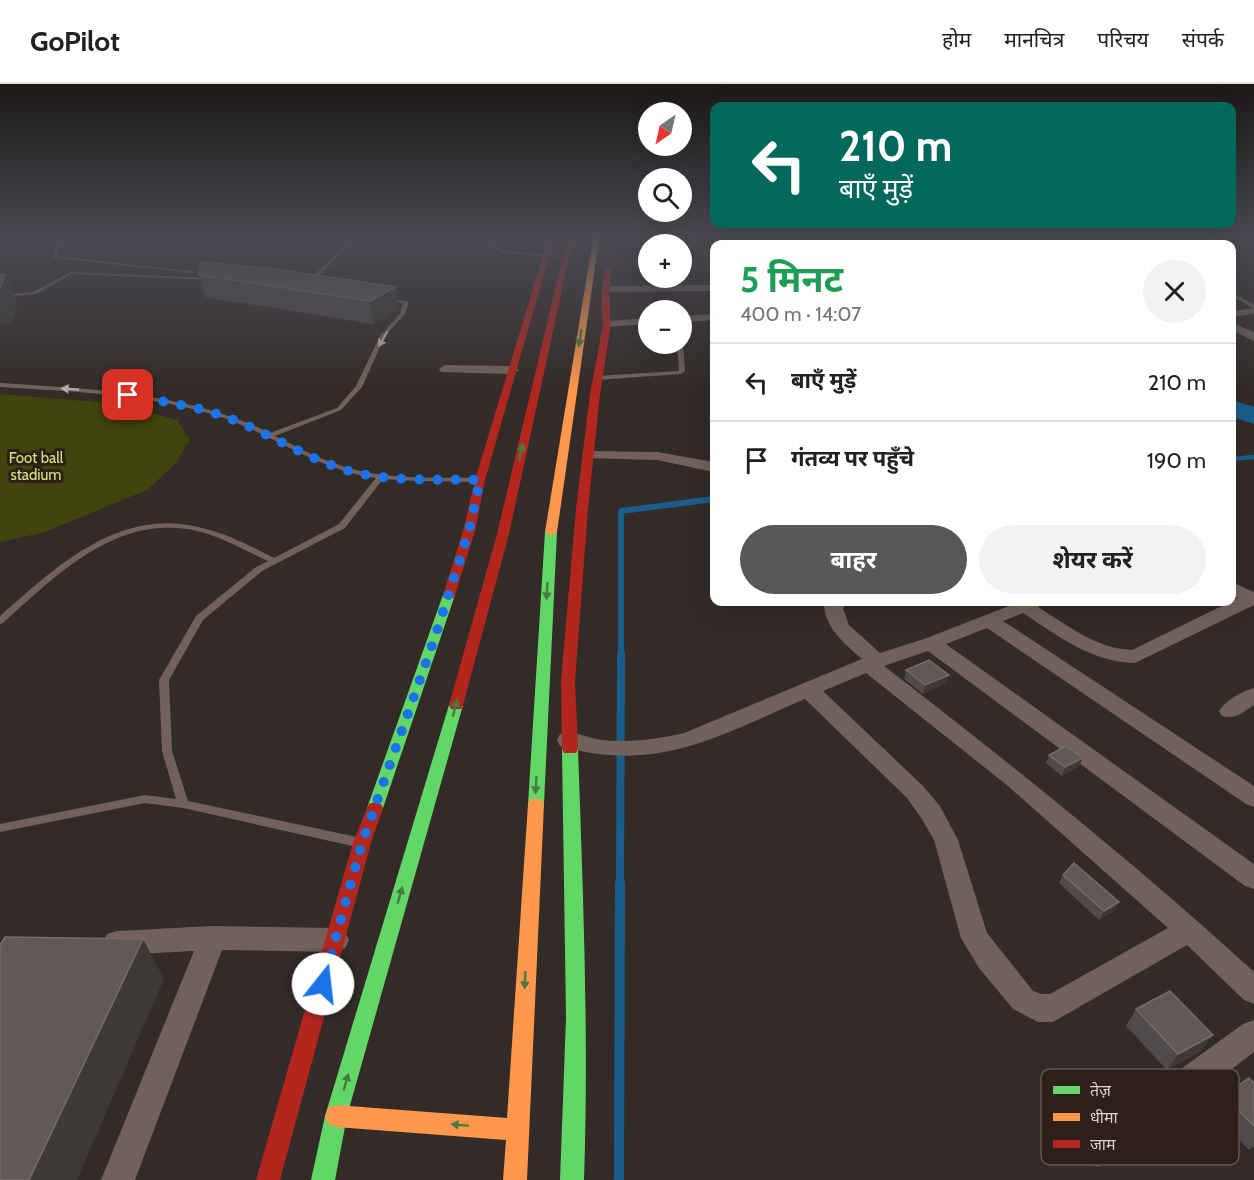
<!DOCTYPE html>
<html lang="hi">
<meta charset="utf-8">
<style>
body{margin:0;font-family:Cabin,"Noto Sans Devanagari",sans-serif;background:#f2f2f2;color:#202124;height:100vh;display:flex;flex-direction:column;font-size:22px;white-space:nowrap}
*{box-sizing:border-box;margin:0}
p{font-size:20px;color:#757577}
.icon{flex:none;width:33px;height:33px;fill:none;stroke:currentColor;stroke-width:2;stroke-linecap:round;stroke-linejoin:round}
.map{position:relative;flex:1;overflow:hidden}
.details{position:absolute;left:710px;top:156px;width:526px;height:366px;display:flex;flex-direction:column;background:#fff;border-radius:12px;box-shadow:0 6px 24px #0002}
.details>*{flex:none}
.guide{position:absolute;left:710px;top:18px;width:526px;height:126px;border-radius:12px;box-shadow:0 6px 24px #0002;background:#00695c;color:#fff;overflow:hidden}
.needle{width:39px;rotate:214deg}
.fabs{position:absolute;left:638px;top:18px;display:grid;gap:12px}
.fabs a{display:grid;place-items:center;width:54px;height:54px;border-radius:50%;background:#fff;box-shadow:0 6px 24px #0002;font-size:30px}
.pin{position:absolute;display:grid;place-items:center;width:51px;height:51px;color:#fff;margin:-26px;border-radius:12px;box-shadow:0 3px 9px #0006}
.me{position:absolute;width:66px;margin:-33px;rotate:16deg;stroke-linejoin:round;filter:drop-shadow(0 0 4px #0008)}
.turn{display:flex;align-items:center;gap:21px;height:126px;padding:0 30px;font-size:27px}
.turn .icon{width:78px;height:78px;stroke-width:2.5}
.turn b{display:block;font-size:42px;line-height:51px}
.round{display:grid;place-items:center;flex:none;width:63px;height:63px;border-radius:32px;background:#f2f2f2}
.head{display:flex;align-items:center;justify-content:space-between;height:102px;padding:0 30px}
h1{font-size:36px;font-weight:700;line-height:45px;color:#1e9e55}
.action{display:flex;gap:12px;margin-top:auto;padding:12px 30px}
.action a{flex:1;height:69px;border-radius:36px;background:#5a5757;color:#fff;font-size:24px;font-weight:700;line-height:69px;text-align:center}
.action a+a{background:#f2f2f2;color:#202124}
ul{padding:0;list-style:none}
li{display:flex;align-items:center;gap:18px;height:78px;padding:0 30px;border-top:2px solid #e0e0e0}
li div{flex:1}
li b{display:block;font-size:22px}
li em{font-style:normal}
header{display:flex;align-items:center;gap:36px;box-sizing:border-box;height:84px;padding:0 30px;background:#fff;border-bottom:2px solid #e0e0e0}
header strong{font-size:28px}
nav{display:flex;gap:33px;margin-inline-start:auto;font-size:21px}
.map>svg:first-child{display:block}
.green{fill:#41440c}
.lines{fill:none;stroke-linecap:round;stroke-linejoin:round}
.stream-far3{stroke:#1a5d8a;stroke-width:4.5}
.stream-far2{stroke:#1a5d8a;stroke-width:6}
.stream-far1{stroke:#1a5d8a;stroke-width:8}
.stream{stroke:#1a5d8a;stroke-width:10}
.river{fill:#1a5d8a;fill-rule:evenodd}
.lane{fill:#71615a;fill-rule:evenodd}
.street{fill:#71615a;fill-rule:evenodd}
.fast{fill:#63d668;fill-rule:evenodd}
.slow{fill:#ff974d;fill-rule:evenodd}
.jam{fill:#b3261e;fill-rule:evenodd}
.wall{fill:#504a4a}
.shaded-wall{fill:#3e3836}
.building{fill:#605958;stroke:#736c6b;stroke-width:1.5}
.oneway{fill:#487b41}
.oneway2{fill:#b7aba6}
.route{stroke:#1a73e8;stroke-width:10;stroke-dasharray:0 18}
.labels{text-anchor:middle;stroke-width:6;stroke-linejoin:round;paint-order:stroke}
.far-park-label{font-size:15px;fill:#dae778;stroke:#2d201a}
.key{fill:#2d201a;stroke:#625650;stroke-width:1.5}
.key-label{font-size:16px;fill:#dcd3cf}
</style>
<header>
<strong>GoPilot</strong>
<nav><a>होम</a><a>मानचित्र</a><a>परिचय</a><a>संपर्क</a></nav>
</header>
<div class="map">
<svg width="1254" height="1096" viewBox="0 0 1254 1096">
<rect width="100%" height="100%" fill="#332b28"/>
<path class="green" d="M 0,310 L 121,320 L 177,336 L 190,356 L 174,381 L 147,406 L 45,448 L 0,458 Z"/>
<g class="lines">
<path class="stream-far3" d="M 1232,375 L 1254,373"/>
<path class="stream-far2" d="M 621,572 L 621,427 L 714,415"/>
<path class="stream-far1" d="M 620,800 L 621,570"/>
<path class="stream" d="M 619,1096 L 620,799"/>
<path class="river" d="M 946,155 L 964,155 L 966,160 L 948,160 Z
M 1232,316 L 1254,323 L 1254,340 L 1232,333 Z"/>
<path class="lane" d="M 57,155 L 61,155 L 57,172 L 194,188 L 192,189 L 54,174 L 52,173 Z
M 351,155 L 355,155 L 316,195 L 305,198 L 305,196 L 312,193 Z
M 498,155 L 503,155 L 494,159 L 492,161 L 505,167 L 567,173 L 565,174 L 504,169 L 488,163 L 490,157 Z
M 71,188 L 211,194 L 213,195 L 211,196 L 72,190 L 36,210 L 0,213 L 0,211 L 33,208 Z
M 1232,210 L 1235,210 L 1254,221 L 1254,225 L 1232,212 Z
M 386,214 L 409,218 L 405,230 L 385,252 L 362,303 L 341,326 L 275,352 C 301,365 327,379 356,386 C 396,396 439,393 480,394 L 484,396 L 480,398 L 419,397 L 383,395 L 345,444 L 262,487 L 203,536 L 169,596 L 172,667 L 188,717 L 357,753 L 361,755 L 363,758 L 361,761 L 357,763 L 183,724 L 145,719 L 0,748 L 0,740 L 145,711 L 176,715 L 162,667 L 159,596 L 196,532 L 256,483 L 268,477 C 246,467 224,454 201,448 C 119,427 59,489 3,539 L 0,540 L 0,532 C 58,481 122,420 206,445 C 230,451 252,463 274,474 L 339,440 L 376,394 C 320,386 278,354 227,335 C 154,310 76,308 0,303 L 0,299 C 91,305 186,308 270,349 L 337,324 L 356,302 L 380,252 L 400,230 L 403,219 L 384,216 L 384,214 Z
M 681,259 L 683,260 L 685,287 L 681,290 L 597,296 L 594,294 L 597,292 L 678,287 L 679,286 L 677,260 Z"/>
<path class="street" d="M 714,201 L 714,207 L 606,208 L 601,205 L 606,202 Z
M 1254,224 L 1254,230 L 1232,233 L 1232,227 Z
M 714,230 L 714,236 L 681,238 L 681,232 Z
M 648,234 L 648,240 L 607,243 L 601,240 L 607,237 Z
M 1232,239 L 1254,248 L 1254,257 L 1232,246 Z
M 445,281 L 513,282 L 519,286 L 513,290 L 441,288 L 439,285 Z
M 589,367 L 657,368 L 714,378 L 714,388 L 657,376 L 584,374 L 582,371 L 584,368 Z
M 1232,498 L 1254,508 L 1254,521 L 1135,579 C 1091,578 1058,552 1023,529 L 1003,537 L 1254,702 L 1254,723 L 1246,720 L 987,544 L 946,560 L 1254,780 L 1254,805 L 1245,802 L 928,567 L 884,582 C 1011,680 1136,780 1254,888 L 1254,920 L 1244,916 L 1187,861 L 1053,938 L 1038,938 L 1013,925 L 979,884 L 961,854 L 934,756 L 922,735 L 907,714 L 805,615 C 718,652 658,690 560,662 L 557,656 L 560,650 C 574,646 588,654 602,656 C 628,659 659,655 684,649 L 862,575 C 846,561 826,545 824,522 L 827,518 L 847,518 L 843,524 L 849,541 L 880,569 L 924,555 L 1019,518 L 1043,518 L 1038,523 C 1067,541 1097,565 1132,566 L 1238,514 L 1232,511 ZM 866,589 L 1008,702 L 1168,844 L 1050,910 L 1041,910 L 1033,907 L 987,849 L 958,756 L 940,722 L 923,702 L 823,607 Z
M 1254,604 L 1254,621 C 1243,628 1236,636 1222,632 L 1219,627 C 1226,616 1242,607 1254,604 Z
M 213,842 L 335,844 L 345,848 L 349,856 L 345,864 L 335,868 L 222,866 L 135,1096 L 101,1096 L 194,867 L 117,871 L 107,868 L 103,859 L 107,850 L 117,847 Z
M 1254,936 L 1254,968 L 1110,1078 L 1098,1083 L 1086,1078 L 1081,1066 L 1086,1054 L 1243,940 Z"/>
<path class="fast" d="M 551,444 L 557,448 L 544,720 L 542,724 L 536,726 L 530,724 L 528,720 L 545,448 Z
M 449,507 L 455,511 L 383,724 L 381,728 L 375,730 L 369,728 L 367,724 L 443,511 Z
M 456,616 L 461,617 L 463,621 L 347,1032 L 335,1096 L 311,1096 L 325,1032 L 449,621 L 451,617 Z
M 570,659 L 576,661 L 578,665 C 583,809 589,952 584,1096 L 560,1096 L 566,934 L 562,665 L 564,661 Z"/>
<path class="slow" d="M 593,155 L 599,155 L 557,448 L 551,452 L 545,448 Z
M 536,714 L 542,716 L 544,720 L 527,1096 L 503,1096 L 506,1056 L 336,1043 L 328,1040 L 325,1032 L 328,1024 L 336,1021 L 507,1034 L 528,720 L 530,716 Z"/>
<path class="jam" d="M 548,155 L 554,155 L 485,396 L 475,447 L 455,511 L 454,514 L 444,514 L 443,511 L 463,447 L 475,396 Z
M 567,155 L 573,155 L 509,450 L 463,621 L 461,625 L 451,625 L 449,621 L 497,450 Z
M 608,183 L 611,185 L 609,219 L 611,240 L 600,310 L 588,425 L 575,597 L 578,665 L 576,669 L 564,669 L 562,665 L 561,597 L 576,425 L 590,310 L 603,240 L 601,219 L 605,185 Z
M 375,718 L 381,720 L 383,724 L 371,759 L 280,1096 L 256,1096 L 353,759 L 367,724 L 369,720 Z"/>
</g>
<path class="wall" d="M 199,191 L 396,203 L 399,225 L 373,240 L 205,213 Z
M 906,586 L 949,591 L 946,599 L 923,610 L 904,595 Z
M 1049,671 L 1083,674 L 1079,682 L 1062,692 L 1046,679 Z
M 1063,791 L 1114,827 L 1099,836 L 1059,799 Z
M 1136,925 L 1201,967 L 1167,986 L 1126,942 Z
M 1254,999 L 1254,1063 L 1249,1066 L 1211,1027 L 1224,1011 Z"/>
<path class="shaded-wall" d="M 6,190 L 18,222 L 11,240 L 0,241 L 0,204 Z
M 396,203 L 399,225 L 373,240 L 370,217 Z
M 949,591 L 946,599 L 923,610 L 925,601 Z
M 1083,674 L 1079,682 L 1062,692 L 1065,683 Z
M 1119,818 L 1114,827 L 1099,836 L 1104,827 Z
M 143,855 L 164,895 L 77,1096 L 29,1096 Z
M 1213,951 L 1201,967 L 1167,986 L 1178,970 Z"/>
<path class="building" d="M 201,178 L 268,184 L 396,203 L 370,217 L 199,191 Z
M 6,190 L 0,204 L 0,191 Z
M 929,576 L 949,591 L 925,601 L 906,586 Z
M 1066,662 L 1083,674 L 1065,683 L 1049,671 Z
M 1074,779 L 1119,818 L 1104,827 L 1063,791 Z
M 5,853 L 143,855 L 29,1096 L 0,1096 L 0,861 Z
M 1170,907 L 1213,951 L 1178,970 L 1136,925 Z
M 1249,994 L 1254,999 L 1254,1042 L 1224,1011 Z"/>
<defs><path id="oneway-solid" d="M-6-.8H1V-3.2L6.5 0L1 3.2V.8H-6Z" transform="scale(1.5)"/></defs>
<g class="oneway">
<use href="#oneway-solid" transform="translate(580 254) rotate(99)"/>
<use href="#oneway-solid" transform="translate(521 368) rotate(-77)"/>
<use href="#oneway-solid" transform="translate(547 507) rotate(93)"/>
<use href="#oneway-solid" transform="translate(455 624) rotate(-75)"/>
<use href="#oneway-solid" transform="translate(536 701) rotate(93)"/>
<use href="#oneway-solid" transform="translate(400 811) rotate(-74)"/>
<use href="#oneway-solid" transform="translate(525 896) rotate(93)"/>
<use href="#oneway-solid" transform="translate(346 998) rotate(-74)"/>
<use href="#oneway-solid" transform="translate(460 1041) rotate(-176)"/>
</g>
<g class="oneway2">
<use href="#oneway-solid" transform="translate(383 255) rotate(121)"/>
<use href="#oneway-solid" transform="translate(70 305) rotate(-176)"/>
</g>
<linearGradient id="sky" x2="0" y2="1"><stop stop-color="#1c1816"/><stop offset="0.5" stop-color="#4a4a53"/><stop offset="1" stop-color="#4a4a53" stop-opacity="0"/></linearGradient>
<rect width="1254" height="308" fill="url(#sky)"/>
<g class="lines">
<path class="route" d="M 128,311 C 162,318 199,322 231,335 C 273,351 313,379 357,389 C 397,398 440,395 480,396 L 469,447 L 434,556 L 362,759 L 323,900"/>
</g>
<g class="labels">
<g class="far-park-label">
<text x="36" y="379">Foot ball<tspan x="36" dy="17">stadium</tspan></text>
</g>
</g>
<rect x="1041" y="985" width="198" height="96" rx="9" class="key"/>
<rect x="1053" y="1002" width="27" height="8" fill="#63d668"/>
<rect x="1053" y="1029" width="27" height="8" fill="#ff974d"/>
<rect x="1053" y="1056" width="27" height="8" fill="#b3261e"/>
<g class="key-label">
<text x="1090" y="1012">तेज़</text>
<text x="1090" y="1039">धीमा</text>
<text x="1090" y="1066">जाम</text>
</g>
</svg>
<div class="fabs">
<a><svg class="needle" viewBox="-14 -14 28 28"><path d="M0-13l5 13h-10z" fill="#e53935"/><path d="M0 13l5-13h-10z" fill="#757577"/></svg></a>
<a><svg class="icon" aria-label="search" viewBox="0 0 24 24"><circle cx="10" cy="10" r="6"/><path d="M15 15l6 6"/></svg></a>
<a>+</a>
<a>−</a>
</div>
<div class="pin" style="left:128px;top:311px;background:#d93025"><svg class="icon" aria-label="arrive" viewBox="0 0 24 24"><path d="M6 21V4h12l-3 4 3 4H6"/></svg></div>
<svg class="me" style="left:323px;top:900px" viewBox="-20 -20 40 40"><circle r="19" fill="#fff"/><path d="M0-13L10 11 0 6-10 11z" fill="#1a73e8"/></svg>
<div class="guide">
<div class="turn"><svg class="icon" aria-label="left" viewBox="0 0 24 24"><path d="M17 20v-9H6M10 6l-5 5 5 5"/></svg><div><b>210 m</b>बाएँ मुड़ें</div></div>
</div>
<section class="details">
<div class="head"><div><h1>5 मिनट</h1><p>400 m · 14:07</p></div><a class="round"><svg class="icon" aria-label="close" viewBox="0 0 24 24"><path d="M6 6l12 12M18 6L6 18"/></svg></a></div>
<ul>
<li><svg class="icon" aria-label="left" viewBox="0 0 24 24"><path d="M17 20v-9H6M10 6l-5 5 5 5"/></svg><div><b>बाएँ मुड़ें</b></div><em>210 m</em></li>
<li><svg class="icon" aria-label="arrive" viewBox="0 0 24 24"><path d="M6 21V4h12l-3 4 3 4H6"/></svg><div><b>गंतव्य पर पहुँचे</b></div><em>190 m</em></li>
</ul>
<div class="action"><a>बाहर</a><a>शेयर करें</a></div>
</section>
</div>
